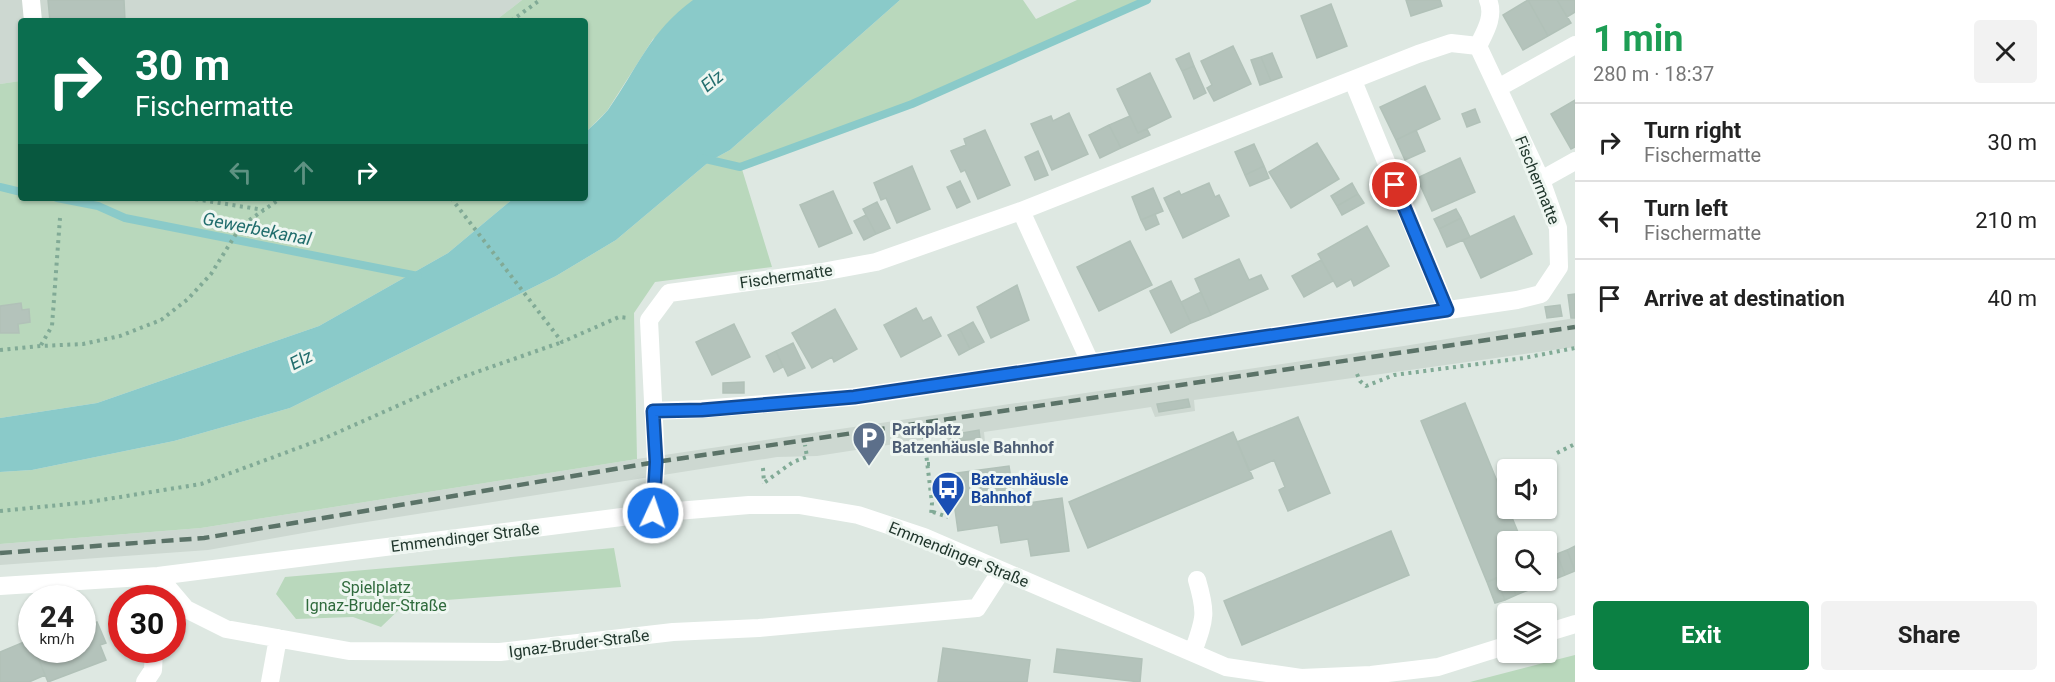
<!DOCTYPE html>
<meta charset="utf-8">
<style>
body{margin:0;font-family:Roboto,sans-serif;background:#f2f2f2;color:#222;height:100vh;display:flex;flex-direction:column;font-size:22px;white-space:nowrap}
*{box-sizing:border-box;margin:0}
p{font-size:20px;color:#767676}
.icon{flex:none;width:33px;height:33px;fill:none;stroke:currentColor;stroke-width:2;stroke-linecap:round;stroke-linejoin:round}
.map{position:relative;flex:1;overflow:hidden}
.side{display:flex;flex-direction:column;background:#fff;width:480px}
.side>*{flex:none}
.banner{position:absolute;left:18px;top:18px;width:570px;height:183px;border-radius:6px;box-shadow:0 2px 4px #0004;background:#0b6e4f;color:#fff;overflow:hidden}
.fabs{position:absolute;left:1497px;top:459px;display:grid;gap:12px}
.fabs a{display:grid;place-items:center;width:60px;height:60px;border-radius:6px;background:#fff;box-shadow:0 2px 4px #0004;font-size:30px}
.speed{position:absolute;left:18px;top:585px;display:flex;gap:12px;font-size:30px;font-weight:700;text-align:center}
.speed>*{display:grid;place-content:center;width:78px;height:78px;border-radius:50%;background:#fff;box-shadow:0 2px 4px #0004;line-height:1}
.speed small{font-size:15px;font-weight:400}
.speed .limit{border:9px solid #d22;background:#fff;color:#111}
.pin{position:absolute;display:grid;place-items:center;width:51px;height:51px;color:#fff;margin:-26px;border:3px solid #fff;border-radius:50%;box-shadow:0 2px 6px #0007}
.me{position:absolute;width:66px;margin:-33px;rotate:3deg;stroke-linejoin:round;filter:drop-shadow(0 0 4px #0008)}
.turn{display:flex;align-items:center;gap:21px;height:126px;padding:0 18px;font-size:27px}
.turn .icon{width:78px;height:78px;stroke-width:2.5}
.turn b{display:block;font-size:42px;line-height:51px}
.lanes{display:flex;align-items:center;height:57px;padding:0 18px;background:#0003;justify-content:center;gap:30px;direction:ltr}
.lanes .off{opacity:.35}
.round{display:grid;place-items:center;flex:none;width:63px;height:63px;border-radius:6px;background:#f2f2f2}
.head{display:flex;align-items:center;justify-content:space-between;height:102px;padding:0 18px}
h1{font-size:36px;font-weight:700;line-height:45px;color:#1e9e55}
.action{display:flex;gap:12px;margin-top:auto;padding:12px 18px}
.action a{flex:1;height:69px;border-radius:6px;background:#0b8043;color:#fff;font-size:24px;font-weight:700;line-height:69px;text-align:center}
.action a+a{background:#f2f2f2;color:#222}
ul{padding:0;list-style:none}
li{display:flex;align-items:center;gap:18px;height:78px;padding:0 18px;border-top:2px solid #e0e0e0}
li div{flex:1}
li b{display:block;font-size:22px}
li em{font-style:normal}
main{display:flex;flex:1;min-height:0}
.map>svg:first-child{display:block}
.built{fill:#cdd8d1}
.green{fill:#b9d8bc}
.water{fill:#8acac9}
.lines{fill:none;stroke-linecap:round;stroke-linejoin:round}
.stream{stroke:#8acac9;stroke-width:8}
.building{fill:#b4c3bb;stroke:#b1c1b8;stroke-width:1.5}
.path{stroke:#81aa96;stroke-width:4;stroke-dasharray:3 4.5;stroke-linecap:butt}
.minor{stroke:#fff;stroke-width:18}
.rail{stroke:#5b7368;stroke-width:4.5;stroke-dasharray:12 6;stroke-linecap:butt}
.route-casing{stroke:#114b97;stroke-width:15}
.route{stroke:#1a73e8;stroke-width:10}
.labels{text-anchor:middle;stroke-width:6;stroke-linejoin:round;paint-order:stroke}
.street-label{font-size:16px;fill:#21372d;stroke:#eef6f1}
.service-label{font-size:16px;font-weight:bold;fill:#4e5e75;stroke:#eef6f1;text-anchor:start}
.transit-label{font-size:16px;font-weight:bold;fill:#164399;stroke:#eef6f1;text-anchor:start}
.park-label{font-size:16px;fill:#2f6a3c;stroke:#eef6f1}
.water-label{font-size:18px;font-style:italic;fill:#216d6d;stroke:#eef6f1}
</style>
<main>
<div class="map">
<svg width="1575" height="682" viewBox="0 0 1575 682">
<rect width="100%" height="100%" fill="#dee8e2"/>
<path class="built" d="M 0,0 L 522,0 L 495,21 L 21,21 L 21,87 L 20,81 L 0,84 Z
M 1575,318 L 1575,347 L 1194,400 L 1195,411 L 1155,417 L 1151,407 L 984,432 L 985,442 L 945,449 L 940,437 L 817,456 L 777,457 L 354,524 L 208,550 L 0,565 L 0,544 L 201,528 L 637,459 L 1404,346 Z"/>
<path class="green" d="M 522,0 L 712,0 L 653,39 L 607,111 L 585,133 L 585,21 L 495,21 Z
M 900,0 L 1023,0 L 1036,19 L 1077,0 L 1147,0 L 912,104 L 741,166 L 772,267 L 655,282 L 634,313 L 637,459 L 201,528 L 0,544 L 0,472 L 32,470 L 174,441 L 290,408 L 556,276 L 616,240 L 710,161 L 730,150 Z
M 20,81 L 21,198 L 249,198 L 263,200 L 267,198 L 514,198 L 448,253 L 319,326 L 97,403 L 0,418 L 0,84 Z
M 614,548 L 621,587 L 406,603 L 381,627 L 353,617 L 296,619 L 276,594 L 285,577 Z
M 1575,655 L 1575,682 L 1470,682 Z"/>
<path class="water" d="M 693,0 L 900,0 L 730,150 L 710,161 L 616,240 L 556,276 L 290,408 L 174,441 L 32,470 L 0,472 L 0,418 L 97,403 L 319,326 L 448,253 L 514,198 L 585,198 L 585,133 C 592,126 601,118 608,110 C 637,69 650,31 693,0 Z"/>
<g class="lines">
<path class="stream" d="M 701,158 L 740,167 L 912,104 L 1147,0
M 0,187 L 21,192
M 57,198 L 98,206 L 125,218 L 418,276"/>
</g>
<path class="building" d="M 48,0 L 124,0 L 125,21 L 50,21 Z
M 1406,0 L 1440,0 L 1442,6 L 1411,16 Z
M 1528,0 L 1548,36 L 1523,50 L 1503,15 Z
M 1528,0 L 1557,0 L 1571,23 L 1548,36 Z
M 1557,0 L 1575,0 L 1575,12 L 1567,17 Z
M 1331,4 L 1347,46 L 1317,58 L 1301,16 Z
M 1233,46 L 1251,84 L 1214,101 L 1207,88 L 1212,85 L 1201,61 Z
M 1189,53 L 1194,66 L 1182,71 L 1176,59 Z
M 1272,53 L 1282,77 L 1271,81 L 1261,57 Z
M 1261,57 L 1271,81 L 1260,85 L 1251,60 Z
M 1194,66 L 1206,93 L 1194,99 L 1182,71 Z
M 1150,73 L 1171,117 L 1138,133 L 1117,89 Z
M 1425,86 L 1440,119 L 1396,140 L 1380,107 Z
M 1575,100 L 1575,147 L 1571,149 L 1551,114 Z
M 1475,109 L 1480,122 L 1467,127 L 1462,114 Z
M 1069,113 L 1088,154 L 1052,170 L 1031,124 L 1051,116 L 1053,121 Z
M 1130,116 L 1138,133 L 1147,129 L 1150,135 L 1121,148 L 1109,125 Z
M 1109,125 L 1121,148 L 1100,158 L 1089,135 Z
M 985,130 L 1010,185 L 978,199 L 965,170 L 961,172 L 951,151 L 966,145 L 964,139 Z
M 1416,130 L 1425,151 L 1405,160 L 1396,140 Z
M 1317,143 L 1339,179 L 1291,208 L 1269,172 Z
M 1254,144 L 1264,166 L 1245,175 L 1235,152 Z
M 1038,151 L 1048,175 L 1035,180 L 1025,157 Z
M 1460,158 L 1475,192 L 1432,211 L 1417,178 Z
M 912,166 L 930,209 L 897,223 L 886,198 L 881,200 L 874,183 Z
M 1264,166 L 1269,178 L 1250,186 L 1245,175 Z
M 960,181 L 970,202 L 957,208 L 947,187 Z
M 1209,183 L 1215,197 L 1219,195 L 1229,216 L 1183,238 L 1164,198 L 1179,191 L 1181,195 Z
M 1352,183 L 1358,194 L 1337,206 L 1331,196 Z
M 1153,188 L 1163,211 L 1141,220 L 1132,197 Z
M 833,191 L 852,233 L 819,247 L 800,205 Z
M 1358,194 L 1364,203 L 1342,215 L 1337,206 Z
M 877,202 L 890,228 L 876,234 L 863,209 Z
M 1456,209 L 1461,218 L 1439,229 L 1434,219 Z
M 1155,214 L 1159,224 L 1146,230 L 1141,220 Z
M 866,215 L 876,234 L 864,240 L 854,221 Z
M 1514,216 L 1532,254 L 1481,278 L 1463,240 Z
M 1461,218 L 1470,237 L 1447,247 L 1439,229 Z
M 1367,226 L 1389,266 L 1354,286 L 1351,279 L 1337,287 L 1318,254 Z
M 1130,241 L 1152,285 L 1099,311 L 1077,267 Z
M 1239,259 L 1249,280 L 1261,275 L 1268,289 L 1211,315 L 1195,279 Z
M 1321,260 L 1333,281 L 1304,297 L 1292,276 Z
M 1171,281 L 1191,323 L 1171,333 L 1150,291 Z
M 1017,285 L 1029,320 L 991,338 L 977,307 Z
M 1201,292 L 1211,315 L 1191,323 L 1181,302 Z
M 1575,294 L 1575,318 L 1571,318 L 1568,295 Z
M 21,303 L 22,310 L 29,309 L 30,322 L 18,324 L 19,333 L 0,333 L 0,306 Z
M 1560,305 L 1562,316 L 1547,318 L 1545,307 Z
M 916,308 L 923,321 L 931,317 L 941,336 L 901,357 L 884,325 Z
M 835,309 L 857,349 L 834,362 L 832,357 L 812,368 L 792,333 Z
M 973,322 L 984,342 L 970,349 L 960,329 Z
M 734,324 L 750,357 L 712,375 L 696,342 Z
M 960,329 L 970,349 L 959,355 L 948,335 Z
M 793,343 L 805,368 L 788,376 L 776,351 Z
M 776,351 L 783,367 L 774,372 L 766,356 Z
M 744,382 L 744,393 L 723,393 L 723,383 Z
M 1188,399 L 1190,407 L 1159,412 L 1157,404 Z
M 1465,403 L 1522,542 L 1508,542 L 1508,574 L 1487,582 L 1421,421 Z
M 1298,417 L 1330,493 L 1288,511 L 1279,490 L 1285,487 L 1274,460 L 1249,471 L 1237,442 Z
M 979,430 L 980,438 L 951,442 L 950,435 Z
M 1233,432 L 1253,478 L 1088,548 L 1069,502 Z
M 1009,466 L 1015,505 L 1062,498 L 1069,551 L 1031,556 L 1028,539 L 1001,543 L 998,525 L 958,531 L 950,474 Z
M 1391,531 L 1409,575 L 1242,645 L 1224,601 Z
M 1575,546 L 1575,570 L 1567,550 Z
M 1567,550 L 1575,571 L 1565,575 L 1557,554 Z
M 1557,554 L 1565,575 L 1555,579 L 1546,558 Z
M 1546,559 L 1555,579 L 1546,583 L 1545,580 Z
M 1507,574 L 1508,580 L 1510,580 L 1516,595 L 1505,600 L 1496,578 Z
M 1496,578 L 1505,600 L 1495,603 L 1487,582 Z
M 1510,580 L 1522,580 L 1526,591 L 1516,595 Z
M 1522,580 L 1533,580 L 1536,587 L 1526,591 Z
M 97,622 L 106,643 L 100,645 L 106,660 L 48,682 L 35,650 L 82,650 L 82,628 Z
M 31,639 L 32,650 L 35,650 L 45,675 L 29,682 L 0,682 L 0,652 Z
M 943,648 L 1030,660 L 1027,682 L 938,682 Z
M 1057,649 L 1142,659 L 1140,682 L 1054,672 Z"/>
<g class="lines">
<path class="path" d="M 511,21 L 540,0
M 188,198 L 264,210
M 451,198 L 562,342 L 619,317 L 629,318
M 41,345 L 52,326 L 60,218
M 0,350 L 40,346 L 83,344 L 120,336 L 161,320 L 188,299 L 211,274 L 241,226 L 281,198
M 1357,374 L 1360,381 L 1366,386 L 1394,375 L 1524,358 L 1575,348
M 923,428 L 932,503 L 931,516
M 1557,453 L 1575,444
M 927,464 L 934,464
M 763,468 L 764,483
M 765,482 L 793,462 L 807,457 L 805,445
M 0,511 L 89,502 L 201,484 L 325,438 L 460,378 L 562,342
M 933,512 L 948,517"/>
<path class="minor" d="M 31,0 L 33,21
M 1478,46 C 1485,32 1495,16 1488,0
M 1353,81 L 1447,310
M 1498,88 L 1575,45
M 1541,180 L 1575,161
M 1021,211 L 1090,362
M 653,411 L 702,409 L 854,397 L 1517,300 L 1541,294 L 1559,267 L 1558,228 L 1541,180 L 1478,46 L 1451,43 L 1418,54 L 1021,211 L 876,262 L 822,272 L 669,293 L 649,320 L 656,462 L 653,513
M 158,576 L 186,609 L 226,629 L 349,651 L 500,652 L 673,632 L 759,628 L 977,608 L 1001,571
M 0,586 L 158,576 L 653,513 L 749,505 L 799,505 L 858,515 L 924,537 L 1226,667 L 1301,678 L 1371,675 L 1438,667 L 1508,645
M 1546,633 L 1575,624
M 1193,652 C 1205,618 1207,614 1197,580
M 145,682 L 153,670 L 154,650
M 270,682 L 278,638"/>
<path class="rail" d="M 0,553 L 204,538 L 656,462 L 1575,327"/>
</g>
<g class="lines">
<g class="route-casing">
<path id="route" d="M 653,513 L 656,462 L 653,411 L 702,410 L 854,397 L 1447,310 L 1395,185"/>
</g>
<use href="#route" class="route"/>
</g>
<defs>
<g id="parking-pin" transform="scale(1.725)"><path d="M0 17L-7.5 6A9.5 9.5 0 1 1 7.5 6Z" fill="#5c6f8a" stroke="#eef6f1"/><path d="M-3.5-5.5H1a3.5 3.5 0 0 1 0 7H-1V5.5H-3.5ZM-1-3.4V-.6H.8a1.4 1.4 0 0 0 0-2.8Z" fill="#fff"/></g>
<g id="bus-pin" transform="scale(1.725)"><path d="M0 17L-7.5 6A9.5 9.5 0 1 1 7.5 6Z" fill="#1a4fb4" stroke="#eef6f1"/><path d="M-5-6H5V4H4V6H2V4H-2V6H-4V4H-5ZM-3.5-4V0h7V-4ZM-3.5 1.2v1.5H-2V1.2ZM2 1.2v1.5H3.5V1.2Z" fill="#fff"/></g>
</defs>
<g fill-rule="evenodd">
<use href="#parking-pin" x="869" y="438"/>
<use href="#bus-pin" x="948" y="488"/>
</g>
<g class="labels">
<g class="street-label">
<text transform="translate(1538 180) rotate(68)" y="6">Fischermatte</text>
<text transform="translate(786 276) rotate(-8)" y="6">Fischermatte</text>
<text transform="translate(465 537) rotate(-7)" y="6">Emmendinger Straße</text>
<text transform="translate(959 554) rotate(22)" y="6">Emmendinger Straße</text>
<text transform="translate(579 643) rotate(-7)" y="6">Ignaz-Bruder-Straße</text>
</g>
<g class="service-label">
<text x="892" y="435">Parkplatz<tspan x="892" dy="18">Batzenhäusle Bahnhof</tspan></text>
</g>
<g class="transit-label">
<text x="971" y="485">Batzenhäusle<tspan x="971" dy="18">Bahnhof</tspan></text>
</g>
<g class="park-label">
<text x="376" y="593">Spielplatz<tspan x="376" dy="18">Ignaz-Bruder-Straße</tspan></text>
</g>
<g class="water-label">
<text transform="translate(712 81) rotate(-39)" y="6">Elz</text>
<text transform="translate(257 229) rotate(11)" y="6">Gewerbekanal</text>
<text transform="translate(301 360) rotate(-27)" y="6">Elz</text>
</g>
</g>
</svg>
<div class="fabs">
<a><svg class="icon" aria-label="sound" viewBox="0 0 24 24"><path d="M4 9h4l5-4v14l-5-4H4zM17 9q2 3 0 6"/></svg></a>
<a><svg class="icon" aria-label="search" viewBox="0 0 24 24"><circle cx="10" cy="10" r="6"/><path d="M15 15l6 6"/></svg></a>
<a><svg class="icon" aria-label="layers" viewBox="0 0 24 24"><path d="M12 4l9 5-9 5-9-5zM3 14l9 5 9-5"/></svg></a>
</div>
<div class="speed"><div>24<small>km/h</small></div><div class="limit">30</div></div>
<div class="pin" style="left:1395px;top:185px;background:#d93025"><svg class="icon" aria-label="arrive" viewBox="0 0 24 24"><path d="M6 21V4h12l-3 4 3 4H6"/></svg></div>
<svg class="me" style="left:653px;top:513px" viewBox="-20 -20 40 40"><circle r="17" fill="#1a73e8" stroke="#fff" stroke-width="3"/><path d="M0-11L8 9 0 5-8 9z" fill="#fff"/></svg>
<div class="banner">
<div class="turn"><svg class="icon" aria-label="right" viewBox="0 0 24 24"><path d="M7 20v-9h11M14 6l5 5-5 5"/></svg><div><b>30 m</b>Fischermatte</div></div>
<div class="lanes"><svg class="icon off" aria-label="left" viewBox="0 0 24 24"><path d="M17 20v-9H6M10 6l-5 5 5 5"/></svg><svg class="icon off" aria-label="ahead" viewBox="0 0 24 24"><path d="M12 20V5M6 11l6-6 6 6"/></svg><svg class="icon" aria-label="right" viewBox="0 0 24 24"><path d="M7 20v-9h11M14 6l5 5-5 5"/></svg></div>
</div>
</div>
<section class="side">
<div class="head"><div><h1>1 min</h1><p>280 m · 18:37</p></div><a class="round"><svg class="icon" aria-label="close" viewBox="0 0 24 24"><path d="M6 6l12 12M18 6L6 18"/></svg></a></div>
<ul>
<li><svg class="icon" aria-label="right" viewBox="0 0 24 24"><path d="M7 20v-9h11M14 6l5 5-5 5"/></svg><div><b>Turn right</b><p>Fischermatte</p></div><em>30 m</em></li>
<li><svg class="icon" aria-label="left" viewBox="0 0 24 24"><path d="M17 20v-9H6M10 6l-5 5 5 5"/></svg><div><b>Turn left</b><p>Fischermatte</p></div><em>210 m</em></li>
<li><svg class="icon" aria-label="arrive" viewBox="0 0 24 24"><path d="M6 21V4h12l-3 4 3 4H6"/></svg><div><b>Arrive at destination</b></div><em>40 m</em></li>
</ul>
<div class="action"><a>Exit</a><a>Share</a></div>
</section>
</main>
